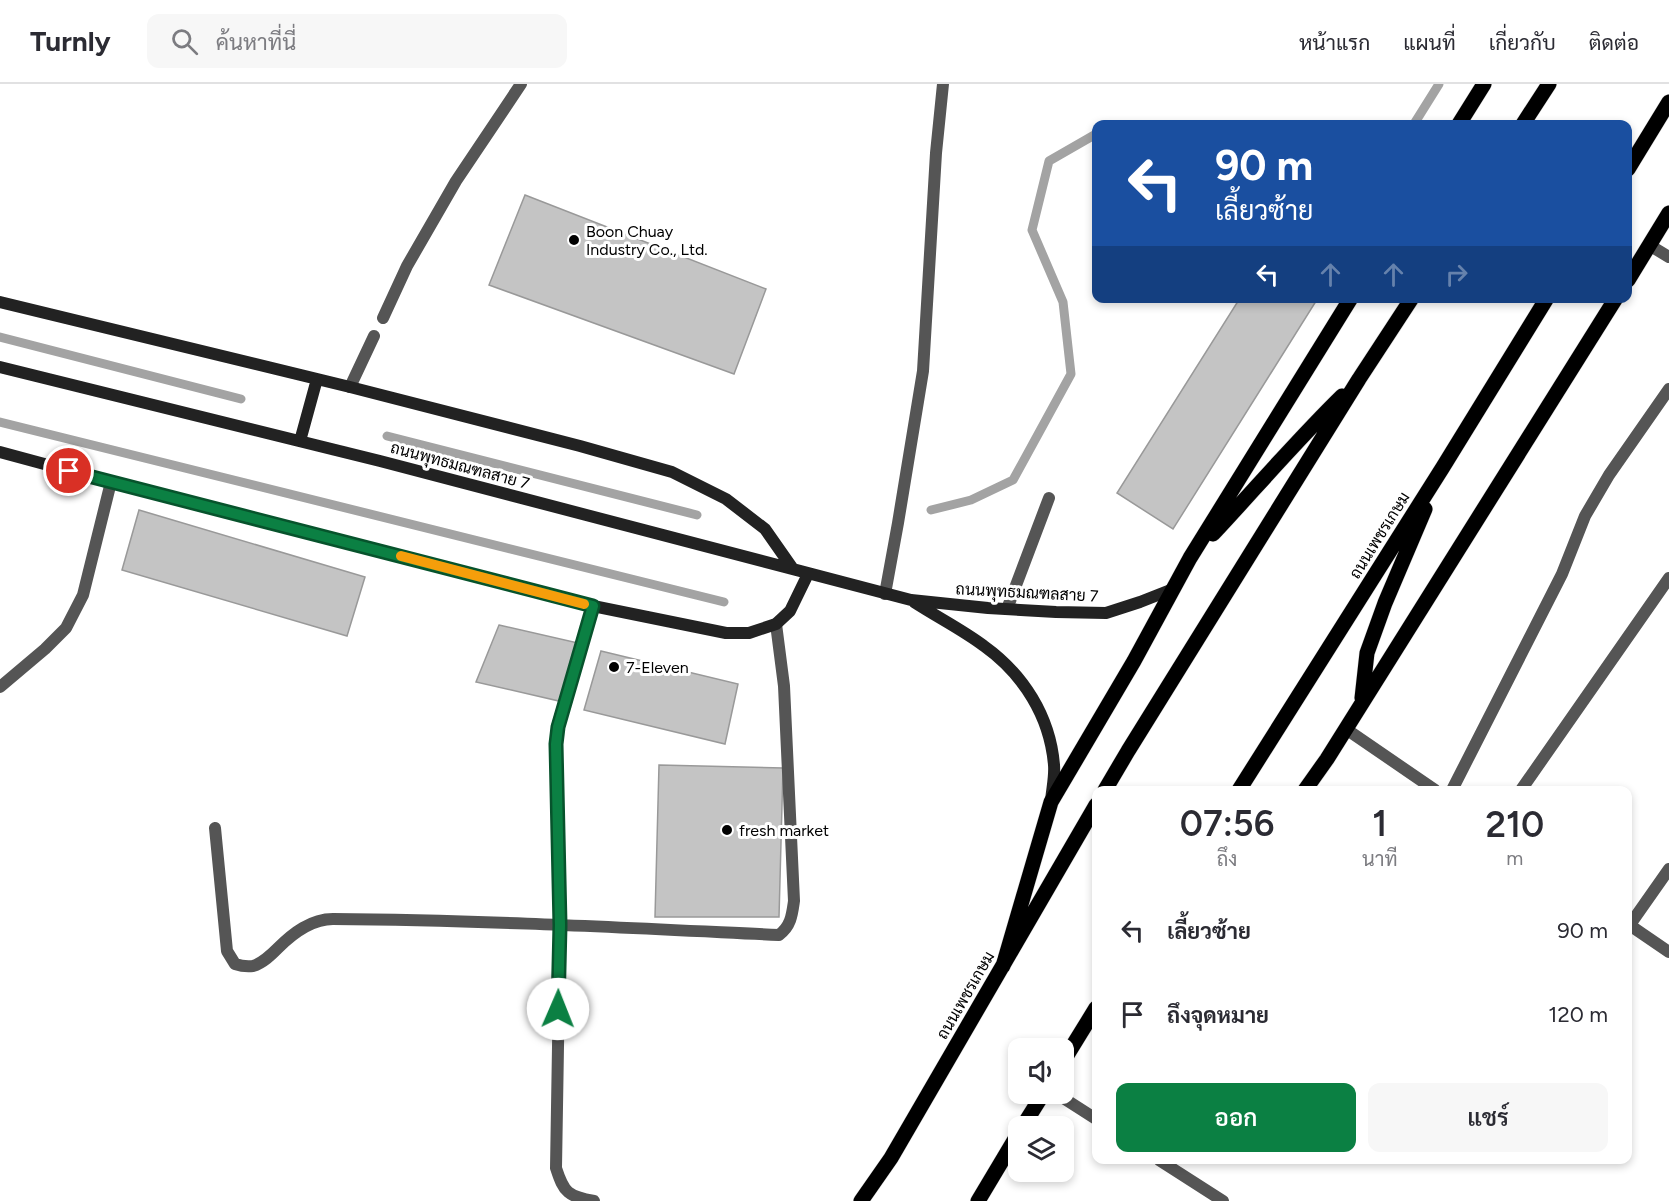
<!DOCTYPE html>
<html lang="th">
<meta charset="utf-8">
<style>
body{margin:0;font-family:Figtree,Sarabun,sans-serif;background:#f7f7f7;color:#2b2b33;height:100vh;display:flex;flex-direction:column;font-size:22px;white-space:nowrap}
*{box-sizing:border-box;margin:0}
p{font-size:20px;color:#7c7c81}
.icon{flex:none;width:33px;height:33px;fill:none;stroke:currentColor;stroke-width:2;stroke-linecap:round;stroke-linejoin:round}
.map{position:relative;flex:1;overflow:hidden}
.details{position:absolute;left:1092px;top:702px;width:540px;height:378px;display:flex;flex-direction:column;background:#fff;border-radius:12px;box-shadow:0 3px 9px #0003}
.details>*{flex:none}
.guide{position:absolute;left:1092px;top:36px;width:540px;height:183px;border-radius:12px;box-shadow:0 3px 9px #0003;background:#1a4fa0;color:#fff;overflow:hidden}
.fabs{position:absolute;left:1008px;top:954px;display:grid;gap:12px}
.fabs a{display:grid;place-items:center;width:66px;height:66px;border-radius:12px;background:#fff;box-shadow:0 3px 9px #0003;font-size:30px}
.pin{position:absolute;display:grid;place-items:center;width:51px;height:51px;color:#fff;margin:-26px;border:3px solid #fff;border-radius:50%;box-shadow:0 2px 6px #0007}
.me{position:absolute;width:66px;margin:-33px;rotate:1deg;stroke-linejoin:round;filter:drop-shadow(0 0 4px #0008)}
.turn{display:flex;align-items:center;gap:21px;height:126px;padding:0 24px;font-size:27px}
.turn .icon{width:78px;height:78px;stroke-width:2.5}
.turn b{display:block;font-size:42px;line-height:51px}
.lanes{display:flex;align-items:center;height:57px;padding:0 24px;background:#0003;justify-content:center;gap:30px;direction:ltr}
.lanes .off{opacity:.35}
.eta{display:flex;justify-content:space-evenly;align-items:center;height:102px;text-align:center}
.eta b{font-size:36px;font-weight:600;line-height:42px}
.cta{display:flex;gap:12px;margin-top:auto;padding:12px 24px}
.cta a{flex:1;height:69px;border-radius:12px;background:#0b8043;color:#fff;font-size:24px;font-weight:600;line-height:69px;text-align:center}
.cta a+a{background:#f7f7f7;color:#2b2b33}
ul{padding:0;list-style:none}
li{display:flex;align-items:center;gap:18px;height:84px;padding:0 24px}
li div{flex:1}
li b{display:block;font-size:22px}
li em{font-style:normal}
header{display:flex;align-items:center;gap:36px;box-sizing:border-box;height:84px;padding:0 30px;background:#fff;border-bottom:2px solid #e1e1e2}
header strong{font-size:28px}
nav{display:flex;gap:33px;margin-inline-start:auto;font-size:21px}
.search{width:420px;height:54px;background:#f7f7f7;display:flex;align-items:center;gap:15px;box-sizing:border-box;padding:0 21px;border-radius:12px;color:#7c7c81;font-size:22px}
.map>svg:first-child{display:block}
.lines{fill:none;stroke-linecap:round;stroke-linejoin:round}
.stream{stroke:#a3a3a3;stroke-width:9}
.building{fill:#c4c4c4;stroke:#999;stroke-width:1.5}
.primary-casing{stroke:#dbdbdb;stroke-width:16}
.lane{stroke:#555;stroke-width:12}
.street{stroke:#555;stroke-width:12}
.secondary{stroke:#222;stroke-width:12}
.primary{stroke:#000;stroke-width:15}
.route-casing{stroke:#07532c;stroke-width:15}
.route{stroke:#0b8043;stroke-width:10}
.slow{stroke:#f59e0b;stroke-width:10}
.poi-dot{fill:#000;stroke:#fff;stroke-width:2}
.labels{text-anchor:middle;stroke-width:6;stroke-linejoin:round;paint-order:stroke}
.poi-label{font-size:16px;fill:#000;stroke:#fff;text-anchor:start}
.street-label{font-size:16px;fill:#000;stroke:#fff}
</style>
<header>
<strong>Turnly</strong>
<div class="search"><svg class="icon" aria-label="search" viewBox="0 0 24 24"><circle cx="10" cy="10" r="6"/><path d="M15 15l6 6"/></svg>ค้นหาที่นี่</div>
<nav><a>หน้าแรก</a><a>แผนที่</a><a>เกี่ยวกับ</a><a>ติดต่อ</a></nav>
</header>
<div class="map">
<svg width="1669" height="1117" viewBox="0 0 1669 1117">
<rect width="100%" height="100%" fill="#fff"/>
<g class="lines">
<path class="stream" d="M 1414,40 L 1439,0
M 0,253 L 241,315
M 0,338 L 724,518
M 387,352 L 697,431
M 931,426 L 971,416 L 1013,396 L 1071,290 L 1063,218 L 1032,146 L 1049,77 L 1096,50"/>
</g>
<path class="building" d="M 525,111 L 766,205 L 734,290 L 489,201 Z
M 1240,214 L 1318,214 L 1173,445 L 1117,409 Z
M 139,426 L 365,493 L 347,552 L 122,486 Z
M 499,541 L 578,559 L 559,617 L 476,598 Z
M 601,567 L 738,600 L 725,660 L 584,626 Z
M 659,681 L 783,684 L 779,833 L 655,833 Z"/>
<g class="lines">
<g class="primary-casing">
<path id="primary" d="M 1459,40 L 1484,0
M 1523,40 L 1549,0
M 1628,85 L 1669,18
M 1628,196 L 1669,129
M 1213,450 C 1256,404 1297,356 1342,312
M 1362,614 L 1367,569 L 1385,519 L 1425,425
M 1105,706 L 1128,667 L 1359,295 L 1412,214
M 1239,706 L 1443,383 L 1547,214
M 1305,706 L 1327,675 L 1616,214
M 1003,882 L 1051,718 L 1134,577 L 1190,474 L 1351,214
M 1064,976 L 1096,924
M 1023,1042 L 1043,1010
M 861,1117 L 891,1074 L 1096,721
M 978,1117 L 1018,1050"/>
</g>
<path class="lane" d="M 1649,161 L 1669,173
M 383,234 L 407,182 L 456,97 L 521,0
M 350,303 L 374,252
M 1007,525 L 1049,414
M 1346,645 L 1435,706
M 1452,706 L 1562,490 L 1585,432 L 1609,391 L 1669,305
M 1521,706 L 1669,494
M 1628,840 L 1669,868
M 1629,842 L 1669,785"/>
<path class="street" d="M 885,510 L 898,439 L 923,287 L 936,69 L 943,0
M 593,522 L 557,643 L 556,660 L 560,841 L 556,1084 C 564,1109 568,1112 594,1117
M 0,603 L 45,565 L 66,544 L 83,511 L 111,398
M 215,744 L 227,867 L 235,880 C 241,882 246,883 253,882 C 263,879 271,871 278,864 C 293,849 311,835 333,835 C 482,836 630,844 779,851 C 791,842 792,831 794,817 L 784,602 L 776,540
M 1057,1010 L 1096,1035
M 1159,1076 L 1223,1117"/>
<path class="secondary" d="M 0,218 L 350,303 L 580,362 L 672,388 L 726,415 L 765,445 L 793,485
M 0,283 L 380,377 L 911,516 L 988,524 L 1056,528 L 1106,529 L 1140,518 L 1173,505
M 300,357 L 317,295
M 0,368 L 111,398 L 593,522 L 726,549 L 749,549 L 776,540 L 790,527 L 808,490
M 914,518 C 937,533 963,546 984,562 C 1023,590 1050,632 1054,681 C 1055,692 1052,705 1051,717"/>
<use href="#primary" class="primary"/>
</g>
<g class="lines">
<g class="route-casing">
<path id="route" d="M 69,387 L 593,522 L 558,643 L 556,660 L 560,841 L 558,925"/>
</g>
<use href="#route" class="route"/>
<path class="slow" d="M 401,472 L 584,520"/>
</g>
<g class="poi-dot">
<circle cx="574" cy="156" r="6"/>
<circle cx="614" cy="583" r="6"/>
<circle cx="727" cy="746" r="6"/>
</g>
<g class="labels">
<g class="poi-label">
<text x="586" y="153">Boon Chuay<tspan x="586" dy="18">Industry Co., Ltd.</tspan></text>
<text x="626" y="589">7-Eleven</text>
<text x="739" y="752">fresh market</text>
</g>
<g class="street-label">
<text transform="translate(460 381) rotate(15)" y="6">ถนนพุทธมณฑลสาย 7</text>
<text transform="translate(1379 451) rotate(-58)" y="6">ถนนเพชรเกษม</text>
<text transform="translate(1027 508) rotate(3)" y="6">ถนนพุทธมณฑลสาย 7</text>
<text transform="translate(965 911) rotate(-60)" y="6">ถนนเพชรเกษม</text>
</g>
</g>
</svg>
<div class="fabs">
<a><svg class="icon" aria-label="sound" viewBox="0 0 24 24"><path d="M4 9h4l5-4v14l-5-4H4zM17 9q2 3 0 6"/></svg></a>
<a><svg class="icon" aria-label="layers" viewBox="0 0 24 24"><path d="M12 4l9 5-9 5-9-5zM3 14l9 5 9-5"/></svg></a>
</div>
<div class="pin" style="left:69px;top:387px;background:#d93025"><svg class="icon" aria-label="arrive" viewBox="0 0 24 24"><path d="M6 21V4h12l-3 4 3 4H6"/></svg></div>
<svg class="me" style="left:558px;top:925px" viewBox="-20 -20 40 40"><circle r="19" fill="#fff"/><path d="M0-13L10 11 0 6-10 11z" fill="#0b8043"/></svg>
<div class="guide">
<div class="turn"><svg class="icon" aria-label="left" viewBox="0 0 24 24"><path d="M17 20v-9H6M10 6l-5 5 5 5"/></svg><div><b>90 m</b>เลี้ยวซ้าย</div></div>
<div class="lanes"><svg class="icon" aria-label="left" viewBox="0 0 24 24"><path d="M17 20v-9H6M10 6l-5 5 5 5"/></svg><svg class="icon off" aria-label="ahead" viewBox="0 0 24 24"><path d="M12 20V5M6 11l6-6 6 6"/></svg><svg class="icon off" aria-label="ahead" viewBox="0 0 24 24"><path d="M12 20V5M6 11l6-6 6 6"/></svg><svg class="icon off" aria-label="right" viewBox="0 0 24 24"><path d="M7 20v-9h11M14 6l5 5-5 5"/></svg></div>
</div>
<section class="details">
<div class="eta">
<div><b>07:56</b><p>ถึง</p></div>
<div><b>1</b><p>นาที</p></div>
<div><b>210</b><p>m</p></div>
</div>
<ul>
<li><svg class="icon" aria-label="left" viewBox="0 0 24 24"><path d="M17 20v-9H6M10 6l-5 5 5 5"/></svg><div><b>เลี้ยวซ้าย</b></div><em>90 m</em></li>
<li><svg class="icon" aria-label="arrive" viewBox="0 0 24 24"><path d="M6 21V4h12l-3 4 3 4H6"/></svg><div><b>ถึงจุดหมาย</b></div><em>120 m</em></li>
</ul>
<div class="cta"><a>ออก</a><a>แชร์</a></div>
</section>
</div>
